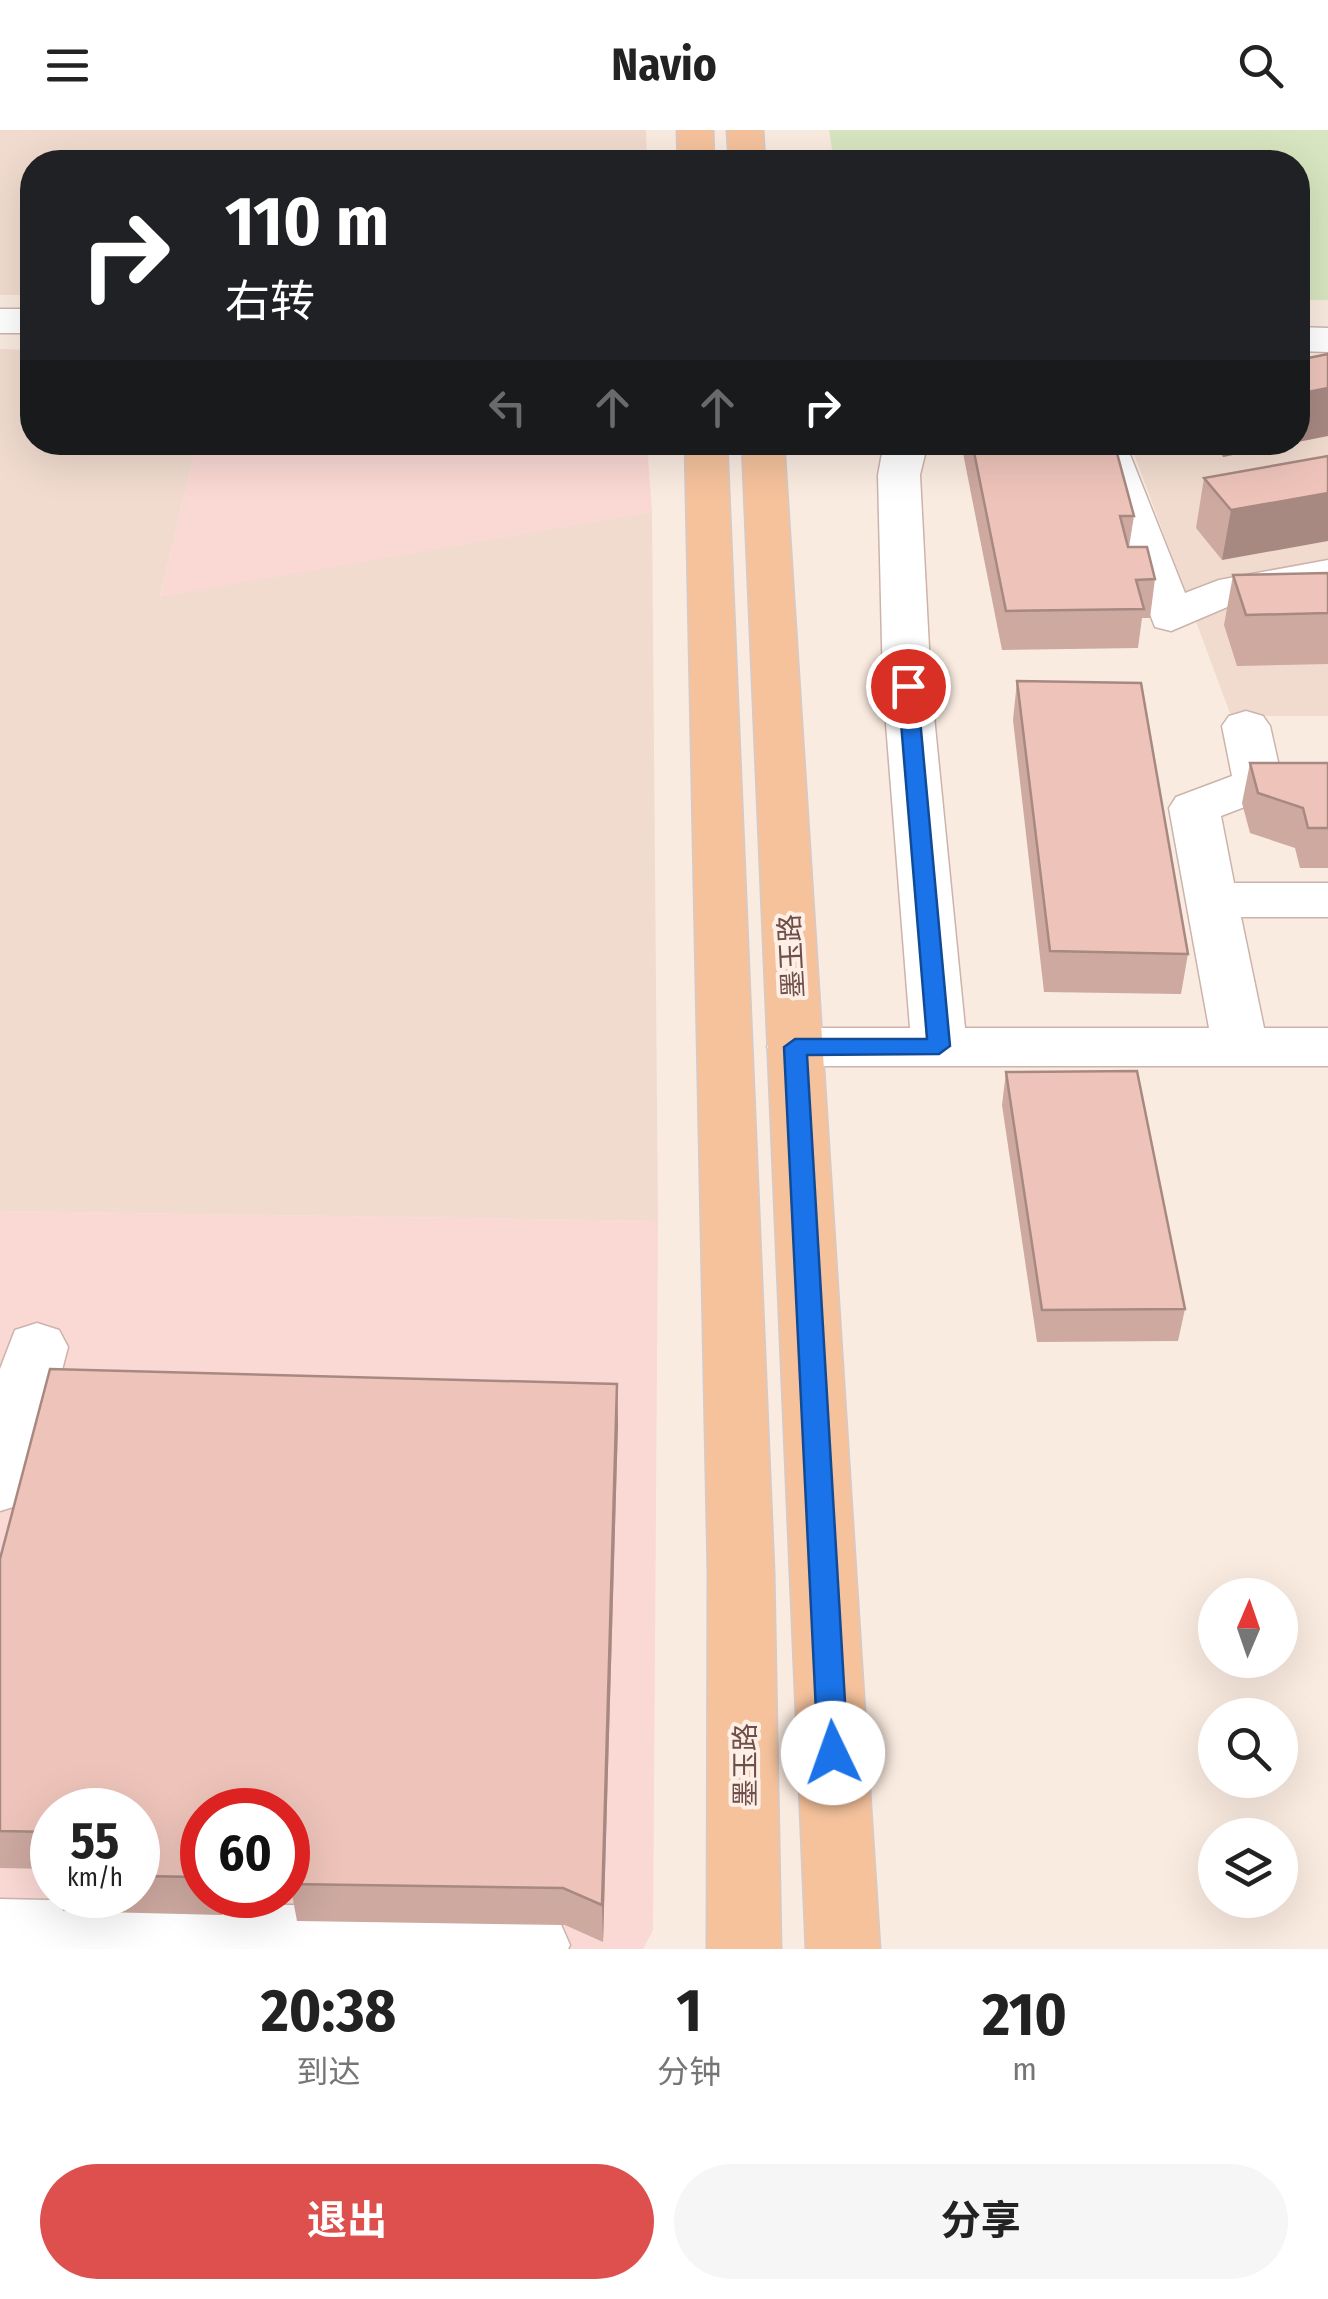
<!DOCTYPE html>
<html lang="zh">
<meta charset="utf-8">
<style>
body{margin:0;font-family:"Fira Sans Condensed","Noto Sans SC",sans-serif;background:#f6f6f6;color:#222;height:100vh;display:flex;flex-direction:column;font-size:38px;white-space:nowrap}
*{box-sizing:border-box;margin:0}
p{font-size:32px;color:#767676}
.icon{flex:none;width:55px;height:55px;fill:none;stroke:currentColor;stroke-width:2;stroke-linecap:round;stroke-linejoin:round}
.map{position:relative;height:1819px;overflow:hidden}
.drawer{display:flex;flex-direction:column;background:#fff;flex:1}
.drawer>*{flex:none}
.guide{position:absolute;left:20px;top:20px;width:1290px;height:305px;border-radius:40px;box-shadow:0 10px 40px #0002;background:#202124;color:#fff;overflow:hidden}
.needle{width:65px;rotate:2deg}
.tools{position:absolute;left:1198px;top:1448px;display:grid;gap:20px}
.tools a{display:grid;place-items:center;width:100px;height:100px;border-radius:50%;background:#fff;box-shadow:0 10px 40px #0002;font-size:50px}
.speed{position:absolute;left:30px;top:1658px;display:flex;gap:20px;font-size:50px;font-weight:700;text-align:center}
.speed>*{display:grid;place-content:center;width:130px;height:130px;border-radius:50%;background:#fff;box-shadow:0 10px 40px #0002;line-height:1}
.speed small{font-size:25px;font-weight:400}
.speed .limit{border:15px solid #d22;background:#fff;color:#111}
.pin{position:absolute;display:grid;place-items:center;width:85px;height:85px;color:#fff;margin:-42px;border:5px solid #fff;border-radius:50%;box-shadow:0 2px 10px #0007}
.me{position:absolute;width:110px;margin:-55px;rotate:357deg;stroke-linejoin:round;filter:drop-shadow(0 0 8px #0008)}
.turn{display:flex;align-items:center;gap:35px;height:210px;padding:0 40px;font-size:45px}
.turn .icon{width:130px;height:130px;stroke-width:2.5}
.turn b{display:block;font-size:70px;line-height:85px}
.lanes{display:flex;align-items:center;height:95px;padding:0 40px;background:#0003;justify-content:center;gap:50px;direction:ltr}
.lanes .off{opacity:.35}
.eta{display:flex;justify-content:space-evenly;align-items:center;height:170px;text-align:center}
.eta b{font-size:60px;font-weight:700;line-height:70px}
.primary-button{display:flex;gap:20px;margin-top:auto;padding:20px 40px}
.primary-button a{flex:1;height:115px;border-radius:60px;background:#dd504d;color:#fff;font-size:40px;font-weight:700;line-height:115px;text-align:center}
.primary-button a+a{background:#f6f6f6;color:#222}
header{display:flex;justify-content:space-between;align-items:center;height:130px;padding:0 40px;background:#fff;font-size:45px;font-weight:700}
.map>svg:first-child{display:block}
.residential{fill:#f1dbcf}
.commercial{fill:#fad8d4;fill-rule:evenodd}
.green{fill:#d7e6c0}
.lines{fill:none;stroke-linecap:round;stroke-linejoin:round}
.minor-casing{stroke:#ccb3ab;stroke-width:3}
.primary-casing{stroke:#d4cac9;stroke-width:3}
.minor{fill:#fff;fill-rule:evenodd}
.primary{fill:#f5c29c;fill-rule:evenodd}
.wall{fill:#cda9a0}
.shaded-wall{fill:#a78982}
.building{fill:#eec4ba;stroke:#a78982;stroke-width:2.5}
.route{fill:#1a73e8;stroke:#114b97;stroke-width:2.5}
.labels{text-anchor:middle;stroke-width:8;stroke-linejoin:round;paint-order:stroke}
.street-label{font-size:28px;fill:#6f4f4a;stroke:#feefe6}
</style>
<header><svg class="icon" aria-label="menu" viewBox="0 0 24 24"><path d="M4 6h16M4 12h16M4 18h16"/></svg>Navio<svg class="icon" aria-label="search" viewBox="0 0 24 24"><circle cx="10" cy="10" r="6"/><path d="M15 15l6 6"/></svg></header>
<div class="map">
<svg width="1328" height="1819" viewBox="0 0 1328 1819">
<rect width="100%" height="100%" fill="#faebe0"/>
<path class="residential" d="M 0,0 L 646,0 L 647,32 L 32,32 L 32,165 L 0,165 Z
M 0,219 L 32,220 L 32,312 L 197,313 L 160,466 L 652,382 L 658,1091 L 0,1081 Z
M 1298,232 L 1328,232 L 1328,586 L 1231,586 L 1130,313 L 1298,312 Z"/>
<path class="commercial" d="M 197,313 L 647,313 L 652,382 L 160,467 Z
M 0,1081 L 658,1091 L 653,1800 L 643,1819 L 0,1819 ZM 52,1680 L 138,1680 L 138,1765 L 52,1765 ZM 202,1680 L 288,1680 L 288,1765 L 202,1765 Z"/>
<path class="green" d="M 829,0 L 1328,0 L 1328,170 L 1298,170 L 1298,32 L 834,32 Z"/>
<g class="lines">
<g class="minor-casing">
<path id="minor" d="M 0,179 L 32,179 L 32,203 L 0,203 Z
M 1298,197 L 1328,198 L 1328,222 L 1298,221 Z
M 884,312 L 928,312 L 920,345 L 931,556 L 965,898 L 1209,898 L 1169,678 L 1176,667 L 1232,646 L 1222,596 L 1229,586 L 1246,581 L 1263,586 L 1270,596 L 1283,654 L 1276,665 L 1221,686 L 1234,753 L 1328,753 L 1328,787 L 1241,787 L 1264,898 L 1328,898 L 1328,936 L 795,936 L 775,931 L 767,917 L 775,903 L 795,898 L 910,898 L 883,556 L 878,345 Z
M 1083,312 L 1125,312 L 1185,463 L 1219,450 L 1328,430 L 1328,458 L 1232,475 L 1171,501 L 1155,497 Z
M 37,1193 L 59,1200 L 68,1217 L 32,1355 L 23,1374 L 0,1381 L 0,1239 L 15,1200 Z
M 0,1769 L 533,1780 L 559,1790 L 570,1815 L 568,1819 L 0,1819 Z"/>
</g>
<g class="primary-casing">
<path id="primary" d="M 677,0 L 713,0 L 714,32 L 678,32 Z
M 727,0 L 763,0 L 765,32 L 729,32 Z
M 685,312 L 727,312 L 774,1442 L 781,1819 L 707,1819 L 708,1442 Z
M 742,312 L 784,312 L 880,1819 L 806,1819 Z"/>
</g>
<use href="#minor" class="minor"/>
<use href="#primary" class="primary"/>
</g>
<path class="wall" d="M 963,312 L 1114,312 L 1134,386 L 1129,417 L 1155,449 L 1150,488 L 1142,488 L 1138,518 L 1002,520 L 962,318 Z
M 1210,312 L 1294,312 L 1223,327 Z
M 1328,326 L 1222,430 L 1196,398 L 1204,348 Z
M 1328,443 L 1328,534 L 1237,536 L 1224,495 L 1233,445 Z
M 1017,551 L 1188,824 L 1181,864 L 1044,862 L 1013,590 Z
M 1250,633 L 1328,633 L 1328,738 L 1300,738 L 1295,718 L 1250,703 L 1242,673 Z
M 1006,942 L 1185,1179 L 1178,1211 L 1037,1212 L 1002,975 Z
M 617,1254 L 618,1294 L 603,1812 L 565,1795 L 297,1791 L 290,1754 L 290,1742 L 288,1742 L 288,1680 L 202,1680 L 202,1765 L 226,1765 L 222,1785 L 63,1781 L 58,1765 L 138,1765 L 138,1680 L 52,1680 L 52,1739 L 0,1738 L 0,1429 Z"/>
<path class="shaded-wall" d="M 1328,258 L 1328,306 L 1298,312 L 1298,264 Z
M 1225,312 L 1294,312 L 1223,327 Z
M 1328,363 L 1328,411 L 1222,430 L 1231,380 Z
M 617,1254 L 618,1294 L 603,1812 L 602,1775 Z
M 218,1765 L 226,1765 L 222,1785 Z"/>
<path class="building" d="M 1328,224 L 1328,258 L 1298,264 L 1298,230 Z
M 972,312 L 1114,312 L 1134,386 L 1120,386 L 1128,417 L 1147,417 L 1155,449 L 1136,450 L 1144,479 L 1006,481 Z
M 1328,326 L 1328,363 L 1231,380 L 1204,348 Z
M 1328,443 L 1328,483 L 1246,485 L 1233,445 Z
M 1017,551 L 1141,553 L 1188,824 L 1050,821 Z
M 1250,633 L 1328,633 L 1328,698 L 1308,698 L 1303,678 L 1258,663 Z
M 1137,941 L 1185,1179 L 1042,1180 L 1006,942 Z
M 50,1239 L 617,1254 L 602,1775 L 563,1758 L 290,1754 L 291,1706 L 288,1705 L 288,1680 L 202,1680 L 202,1747 L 138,1746 L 138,1680 L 52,1680 L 52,1702 L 0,1701 L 0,1429 Z"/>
<path class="route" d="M 908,550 L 917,556 L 950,916 L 939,924 L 807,925 L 848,1623 L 843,1632 L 833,1636 L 823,1632 L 818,1623 L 784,917 L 795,909 L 927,909 L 898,556 Z"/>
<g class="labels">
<g class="street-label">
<text transform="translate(791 826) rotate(-93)" y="10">墨玉路</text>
<text transform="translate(745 1635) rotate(-90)" y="10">墨玉路</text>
</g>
</g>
</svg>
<div class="tools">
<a><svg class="needle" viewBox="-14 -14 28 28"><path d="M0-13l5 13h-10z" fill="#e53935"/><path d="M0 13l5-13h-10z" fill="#767676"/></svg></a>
<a><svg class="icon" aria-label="search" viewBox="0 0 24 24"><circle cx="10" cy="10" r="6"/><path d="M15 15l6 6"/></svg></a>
<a><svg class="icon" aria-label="layers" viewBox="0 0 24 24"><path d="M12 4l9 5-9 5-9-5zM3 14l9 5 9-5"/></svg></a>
</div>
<div class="speed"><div>55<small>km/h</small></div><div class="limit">60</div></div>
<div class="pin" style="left:908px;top:556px;background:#d93025"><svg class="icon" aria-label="arrive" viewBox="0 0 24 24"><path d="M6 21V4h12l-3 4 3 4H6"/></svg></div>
<svg class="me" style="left:833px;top:1623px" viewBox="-20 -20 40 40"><circle r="19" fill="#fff"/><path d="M0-13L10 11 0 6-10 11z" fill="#1a73e8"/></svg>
<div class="guide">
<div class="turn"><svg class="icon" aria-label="right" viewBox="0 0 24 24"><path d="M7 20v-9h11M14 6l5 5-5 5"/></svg><div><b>110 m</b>右转</div></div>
<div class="lanes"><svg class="icon off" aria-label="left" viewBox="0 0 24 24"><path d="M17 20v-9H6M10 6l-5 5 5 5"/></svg><svg class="icon off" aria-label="ahead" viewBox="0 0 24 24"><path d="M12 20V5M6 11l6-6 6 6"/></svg><svg class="icon off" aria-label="ahead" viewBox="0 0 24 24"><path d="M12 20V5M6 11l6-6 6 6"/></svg><svg class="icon" aria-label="right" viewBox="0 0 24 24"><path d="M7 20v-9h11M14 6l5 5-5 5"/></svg></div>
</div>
</div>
<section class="drawer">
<div class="eta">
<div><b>20:38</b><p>到达</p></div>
<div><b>1</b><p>分钟</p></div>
<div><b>210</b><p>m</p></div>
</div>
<div class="primary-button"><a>退出</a><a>分享</a></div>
</section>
